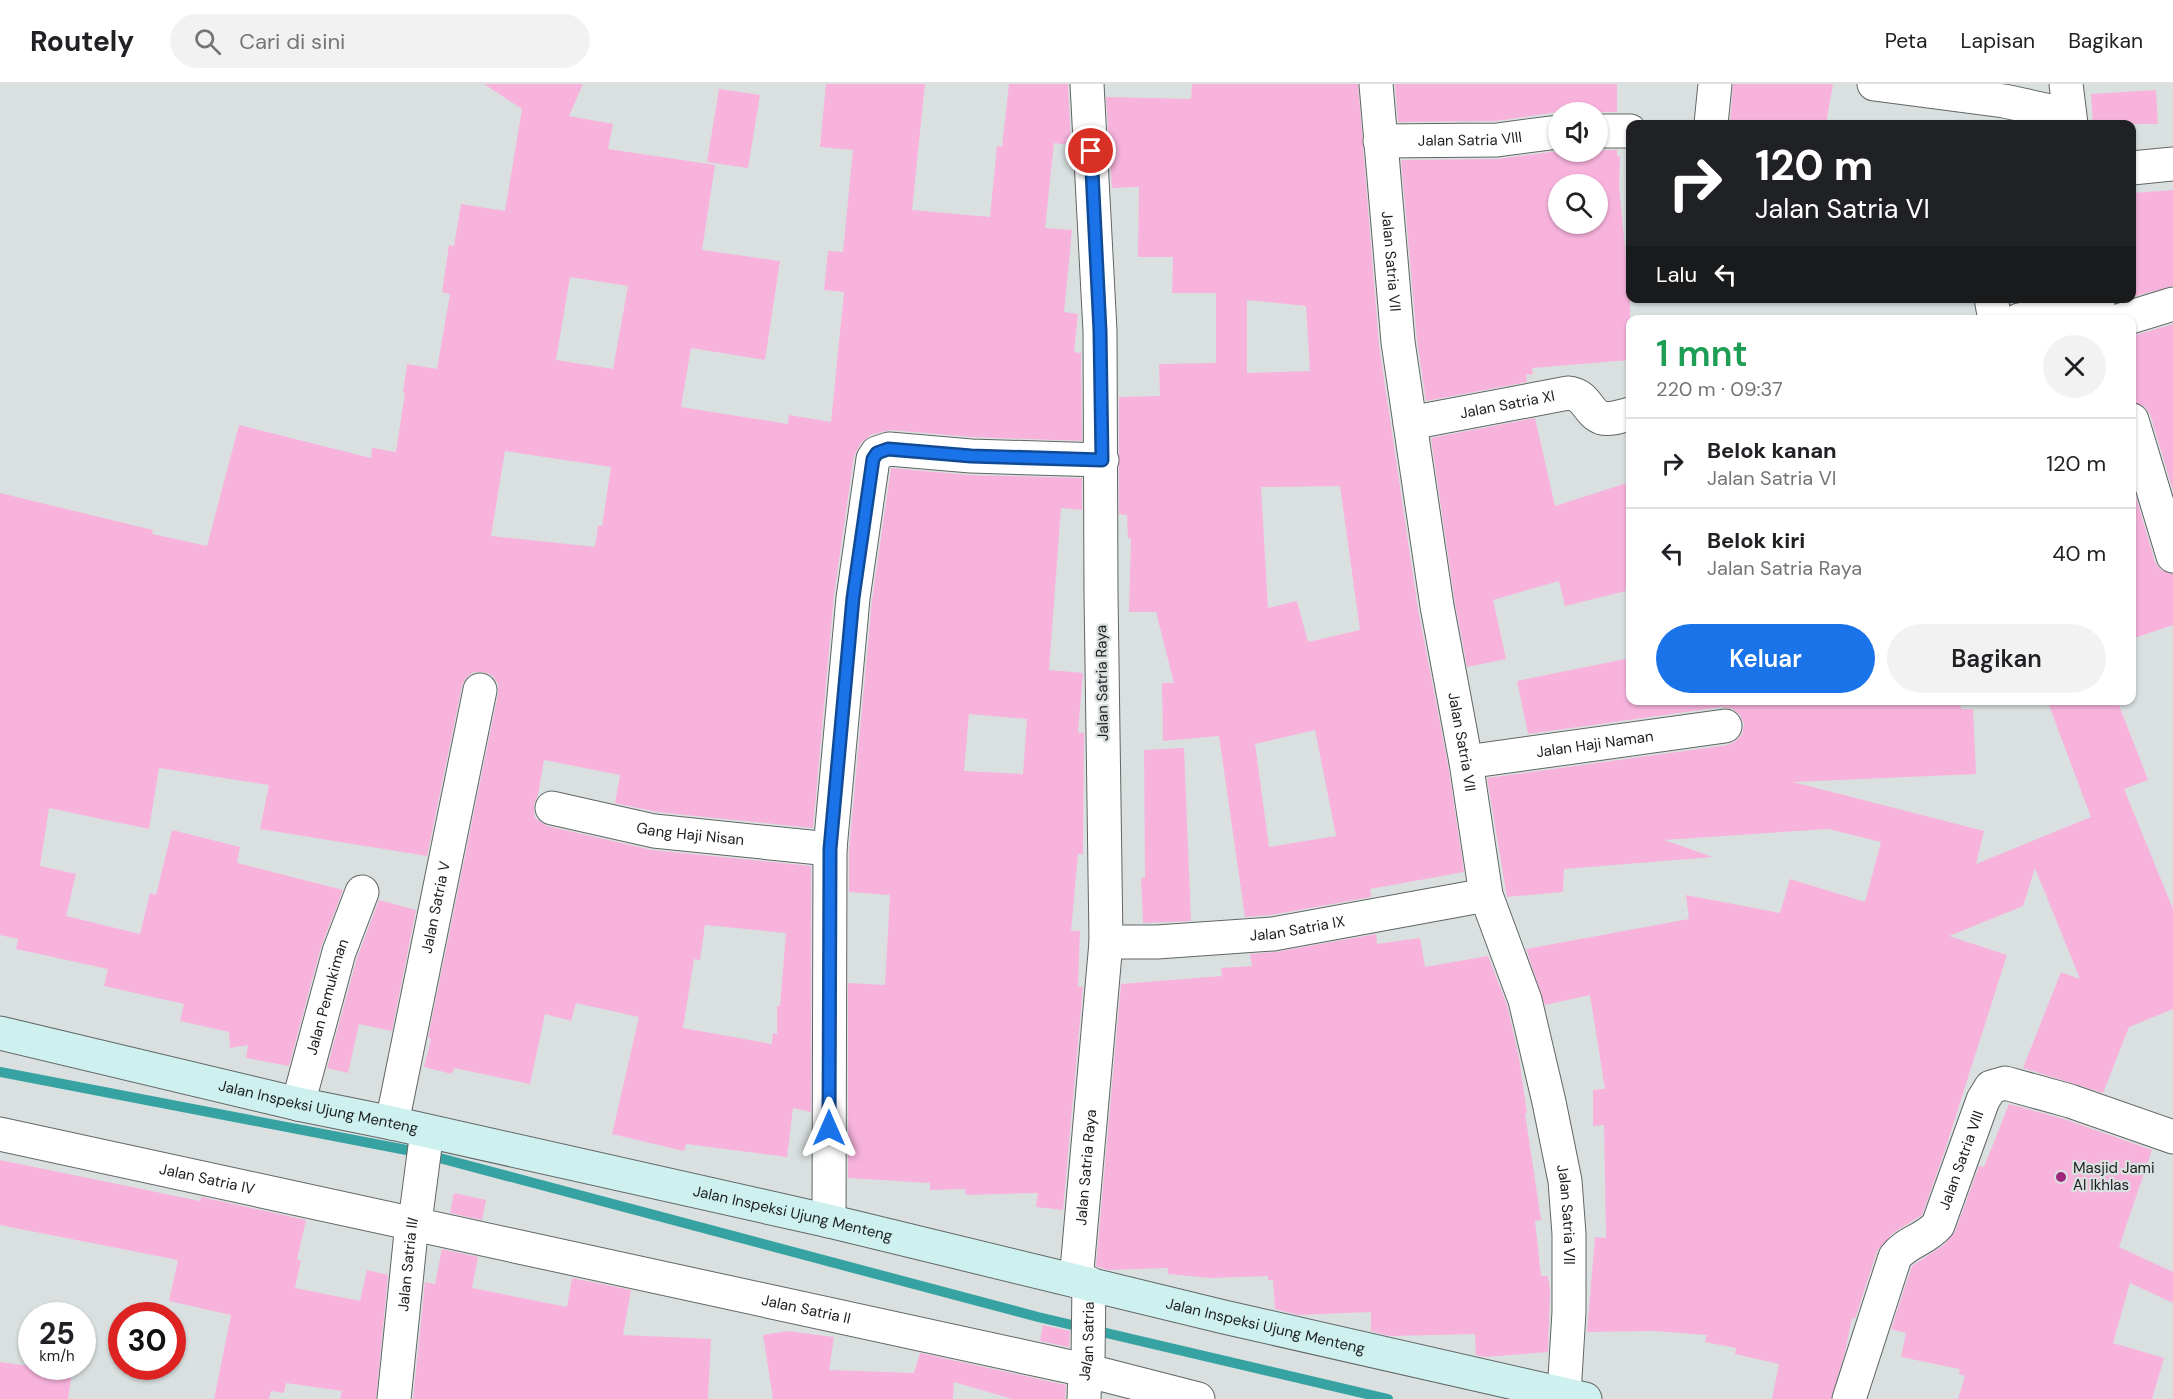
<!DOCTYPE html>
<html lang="id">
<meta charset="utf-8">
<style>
body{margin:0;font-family:"DM Sans",sans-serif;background:#f2f2f2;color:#202124;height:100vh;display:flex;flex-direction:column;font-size:22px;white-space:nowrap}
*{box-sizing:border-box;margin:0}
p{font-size:20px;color:#757577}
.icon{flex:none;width:33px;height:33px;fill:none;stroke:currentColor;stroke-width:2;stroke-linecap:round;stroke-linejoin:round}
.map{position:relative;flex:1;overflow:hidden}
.panel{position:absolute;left:1626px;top:231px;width:510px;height:390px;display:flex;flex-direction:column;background:#fff;border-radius:12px;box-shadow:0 2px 4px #0004}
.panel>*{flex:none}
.banner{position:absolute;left:1626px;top:36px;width:510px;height:183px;border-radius:12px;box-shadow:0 2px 4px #0004;background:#202124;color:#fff;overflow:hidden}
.tools{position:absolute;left:1548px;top:18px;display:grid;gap:12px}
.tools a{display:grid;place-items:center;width:60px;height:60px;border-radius:50%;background:#fff;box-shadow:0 2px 4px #0004;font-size:30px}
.speed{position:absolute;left:18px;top:1218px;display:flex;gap:12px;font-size:30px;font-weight:700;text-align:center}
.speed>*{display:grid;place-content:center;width:78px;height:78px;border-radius:50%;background:#fff;box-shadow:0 2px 4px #0004;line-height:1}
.speed small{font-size:15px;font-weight:400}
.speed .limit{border:9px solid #d22;background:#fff;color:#111}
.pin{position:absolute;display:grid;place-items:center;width:51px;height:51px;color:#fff;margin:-26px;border:3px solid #fff;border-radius:50%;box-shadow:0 2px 6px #0007}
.me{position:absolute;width:66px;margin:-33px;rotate:0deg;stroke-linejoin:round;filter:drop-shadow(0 0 4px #0008)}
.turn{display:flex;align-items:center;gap:21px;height:126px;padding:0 30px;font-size:27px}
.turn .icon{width:78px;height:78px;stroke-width:2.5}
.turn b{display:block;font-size:42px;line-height:51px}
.then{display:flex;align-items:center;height:57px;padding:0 30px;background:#0003;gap:12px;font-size:22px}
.round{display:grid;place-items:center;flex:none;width:63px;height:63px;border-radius:32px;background:#f2f2f2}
.headline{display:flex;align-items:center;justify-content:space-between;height:102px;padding:0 30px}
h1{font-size:36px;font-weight:600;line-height:45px;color:#1e9e55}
.cta{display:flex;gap:12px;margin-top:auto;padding:12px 30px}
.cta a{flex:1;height:69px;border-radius:36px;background:#1a73e8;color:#fff;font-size:24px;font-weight:600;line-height:69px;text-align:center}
.cta a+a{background:#f2f2f2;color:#202124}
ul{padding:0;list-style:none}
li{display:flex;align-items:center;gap:18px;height:90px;padding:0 30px;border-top:2px solid #e0e0e0}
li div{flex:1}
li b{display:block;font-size:22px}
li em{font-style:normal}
header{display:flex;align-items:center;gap:36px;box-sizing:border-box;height:84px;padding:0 30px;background:#fff;border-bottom:2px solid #e0e0e0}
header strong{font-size:28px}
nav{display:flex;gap:33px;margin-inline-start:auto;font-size:21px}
.search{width:420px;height:54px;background:#f2f2f2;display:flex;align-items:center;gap:15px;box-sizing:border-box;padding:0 21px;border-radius:33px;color:#757577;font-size:22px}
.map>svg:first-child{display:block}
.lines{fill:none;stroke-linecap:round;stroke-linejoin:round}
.stream{stroke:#36a3a2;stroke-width:10}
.building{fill:#f8b3dd;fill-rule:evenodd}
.street-casing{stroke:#606665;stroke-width:35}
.secondary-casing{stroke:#606665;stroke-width:35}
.street{stroke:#fff;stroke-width:33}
.secondary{stroke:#cef0ef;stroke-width:33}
.route-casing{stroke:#114b97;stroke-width:15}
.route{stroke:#1a73e8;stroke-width:10}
.poi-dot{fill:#a0267c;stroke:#dae0e0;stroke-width:2}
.labels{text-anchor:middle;stroke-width:4.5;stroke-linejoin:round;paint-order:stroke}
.street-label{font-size:15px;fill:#1d1f1f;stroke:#dae0e0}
.poi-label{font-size:15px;fill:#1d1f1f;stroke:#dae0e0;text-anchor:start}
</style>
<header>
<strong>Routely</strong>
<div class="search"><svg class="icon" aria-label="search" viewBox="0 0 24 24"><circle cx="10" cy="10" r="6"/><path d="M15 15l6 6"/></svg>Cari di sini</div>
<nav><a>Peta</a><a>Lapisan</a><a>Bagikan</a></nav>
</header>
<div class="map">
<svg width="2173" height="1315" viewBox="0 0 2173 1315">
<rect width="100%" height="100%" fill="#dae0e0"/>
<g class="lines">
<path class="stream" d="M 0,988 L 417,1068 L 1038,1233 L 1388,1315"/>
</g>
<path class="building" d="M 484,0 L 583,0 L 569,32 L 613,40 L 608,65 L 715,81 L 702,166 L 780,177 L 765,276 L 691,264 L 681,323 L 788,340 L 789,331 L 831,338 L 844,208 L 824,206 L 828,167 L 843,168 L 853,66 L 820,63 L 826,0 L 925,0 L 912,126 L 990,133 L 997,62 L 1002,63 L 1009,0 L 1068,0 L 1071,61 L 1054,59 L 1045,144 L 1072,146 L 1064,228 L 1078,230 L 1074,268 L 1081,269 L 1082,357 L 972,353 L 890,346 L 871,351 L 861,359 L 854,372 L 834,511 L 813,744 L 657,728 L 615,719 L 620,691 L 544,676 L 538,711 L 534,720 L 534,729 L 535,734 L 547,742 L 652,766 L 811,782 L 811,1028 L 793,1024 L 787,1073 L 686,1060 L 684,1067 L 612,1050 L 639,933 L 576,919 L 571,937 L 545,930 L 530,1000 L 454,984 L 452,990 L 424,983 L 431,955 L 428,954 L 498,610 L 498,600 L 493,592 L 484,588 L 474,588 L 466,594 L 462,602 L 427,772 L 260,745 L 269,701 L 159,684 L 149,745 L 49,724 L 40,782 L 76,790 L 66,832 L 140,850 L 150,809 L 156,811 L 172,746 L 240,763 L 237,779 L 343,806 L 321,863 L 289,982 L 246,974 L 248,961 L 230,964 L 229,948 L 180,937 L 184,920 L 104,902 L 108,885 L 16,865 L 18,855 L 0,851 L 0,409 L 153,446 L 152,450 L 207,462 L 239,341 L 371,374 L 372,364 L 396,368 L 405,309 L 403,308 L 407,280 L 437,285 L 450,210 L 442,208 L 449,161 L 454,162 L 461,120 L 505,127 L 522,25 ZM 570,193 L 628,202 L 613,285 L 556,276 ZM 505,367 L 611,383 L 602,442 L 598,442 L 595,463 L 491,452 ZM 705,841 L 786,849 L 780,922 L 777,922 L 777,950 L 773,949 L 772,960 L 683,944 L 694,875 L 700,876 Z
M 1192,0 L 1358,0 L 1379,261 L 1418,525 L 1448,681 L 1464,788 L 1370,805 L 1371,813 L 1271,831 L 1245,833 L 1219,652 L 1163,657 L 1162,599 L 1174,599 L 1156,528 L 1129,528 L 1131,454 L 1128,454 L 1127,431 L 1119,430 L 1119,313 L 1160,312 L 1159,280 L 1216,279 L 1216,209 L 1172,209 L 1173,173 L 1138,173 L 1139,103 L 1112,104 L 1106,13 L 1191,15 ZM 1247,216 L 1306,222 L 1310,287 L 1247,289 ZM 1340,402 L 1360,546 L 1308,558 L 1297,517 L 1268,524 L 1261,403 ZM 1315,646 L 1336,752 L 1269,763 L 1255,660 Z
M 1395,0 L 1617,0 L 1617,28 L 1558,28 L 1496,37 L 1398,38 Z
M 1733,0 L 1833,0 L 1826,40 L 1730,40 Z
M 719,5 L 760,11 L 748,84 L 707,78 Z
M 2156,6 L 2158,40 L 2093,40 L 2091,10 Z
M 1598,66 L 1617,66 L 1617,72 L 1620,72 L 1619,103 L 1630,214 L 1630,276 L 1532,284 L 1533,290 L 1526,291 L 1527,298 L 1426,317 L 1417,256 L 1401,76 L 1497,75 L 1558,67 L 1598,68 ZM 1558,100 L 1598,100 L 1598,140 L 1558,140 Z
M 2173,106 L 2173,202 L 2132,213 L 2132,109 Z
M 2173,240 L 2173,407 L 2150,330 L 2144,322 L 2132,318 L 2132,252 Z
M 1535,334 L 1555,422 L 1630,398 L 1630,506 L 1565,522 L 1559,497 L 1493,516 L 1506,575 L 1467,583 L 1455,519 L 1431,354 Z
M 891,384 L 969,391 L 1082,394 L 1082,426 L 1061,424 L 1049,586 L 1083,589 L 1078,648 L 1084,649 L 1083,770 L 1078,770 L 1071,847 L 1080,847 L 1078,903 L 1083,903 L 1063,1126 L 1036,1123 L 1038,1109 L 966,1111 L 965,1105 L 930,1106 L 930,1099 L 848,1094 L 848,899 L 885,901 L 890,811 L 849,808 L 849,766 L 872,516 ZM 969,630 L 1027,635 L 1023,690 L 964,687 Z
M 2132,399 L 2155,478 L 2161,486 L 2173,490 L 2173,541 L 2132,555 Z
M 1630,574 L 1630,616 L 1960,616 L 1961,625 L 1973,625 L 1976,690 L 1793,698 L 1984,747 L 1976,780 L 2091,733 L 2047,616 L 2117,616 L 2148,696 L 2124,705 L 2173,825 L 2173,925 L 2129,943 L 2103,1009 L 2023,984 L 2061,888 L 2080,895 L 2035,784 L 2023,822 L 1949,852 L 2007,871 L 1944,1069 L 1922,1131 L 1893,1149 L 1877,1167 L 1855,1235 L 1852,1234 L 1845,1268 L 1831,1315 L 1772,1315 L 1779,1280 L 1735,1270 L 1736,1264 L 1705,1258 L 1707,1251 L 1654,1247 L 1587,1248 L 1595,1153 L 1606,1154 L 1604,1041 L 1593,1042 L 1593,1006 L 1605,1005 L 1590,911 L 1545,921 L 1526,865 L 1689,835 L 1686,811 L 1780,829 L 1790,795 L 1865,818 L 1881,758 L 1828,745 L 1664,756 L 1713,773 L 1564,785 L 1563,808 L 1507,813 L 1487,694 L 1728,661 L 1736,657 L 1742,650 L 1744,640 L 1740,631 L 1733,625 L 1722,623 L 1528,650 L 1517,597 Z
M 1184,664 L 1191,837 L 1143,839 L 1141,794 L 1145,794 L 1144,666 Z
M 379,816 L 416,826 L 392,947 L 359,940 L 348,989 L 327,984 L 357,874 Z
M 1376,850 L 1377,860 L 1420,854 L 1425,883 L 1488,872 L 1507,921 L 1519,974 L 1527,1029 L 1525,1029 L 1541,1136 L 1535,1137 L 1541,1192 L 1548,1192 L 1550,1208 L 1548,1268 L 1485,1273 L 1476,1271 L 1475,1250 L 1390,1252 L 1371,1247 L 1371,1228 L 1298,1231 L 1275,1225 L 1273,1196 L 1268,1196 L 1268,1192 L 1210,1194 L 1168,1190 L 1168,1184 L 1109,1186 L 1096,1182 L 1121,900 L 1222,892 L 1221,884 L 1252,882 L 1250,870 L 1276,868 Z
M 2009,1020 L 2064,1035 L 2152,1066 L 2119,1163 L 2173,1188 L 2173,1219 L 2130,1199 L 2113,1259 L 2164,1274 L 2152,1315 L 1958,1315 L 1965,1292 L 1959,1290 L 1960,1285 L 1901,1273 L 1906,1249 L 1891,1245 L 1912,1182 L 1944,1161 L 1955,1148 L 1979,1082 L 1984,1083 Z
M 0,1076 L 200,1117 L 201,1113 L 306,1136 L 297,1176 L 301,1176 L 295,1204 L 360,1217 L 367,1186 L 388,1191 L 376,1315 L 340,1315 L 342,1307 L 286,1299 L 284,1309 L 271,1307 L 269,1315 L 214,1315 L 231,1231 L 169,1217 L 178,1176 L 0,1141 Z
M 454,1109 L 486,1116 L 482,1136 L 450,1129 Z
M 442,1165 L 478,1173 L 472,1204 L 567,1223 L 572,1194 L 631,1206 L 623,1251 L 711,1255 L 708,1315 L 413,1315 L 425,1198 L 435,1200 Z
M 1043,1241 L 1070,1247 L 1069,1263 L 1040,1257 Z
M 788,1247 L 834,1253 L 829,1286 L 914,1289 L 920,1269 L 1066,1301 L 1065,1315 L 1012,1315 L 954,1298 L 953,1315 L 773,1315 L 763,1251 Z
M 0,1278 L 72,1288 L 68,1315 L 0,1315 Z"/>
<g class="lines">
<g class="street-casing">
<g id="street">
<path id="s1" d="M 1376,0 L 1398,258 L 1437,522 L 1466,678 L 1486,811 L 1525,916 L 1549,1018 L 1565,1097 L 1569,1150 L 1569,1228 L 1564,1310"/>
<path d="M 1874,0 L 2004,17 L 2069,31"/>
<path d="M 2066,0 L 2071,40"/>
<path d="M 1711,40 L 1715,0"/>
<path d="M 1598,47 L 1630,47"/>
<path id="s2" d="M 1380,57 L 1497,56 L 1558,48"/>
<path d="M 2132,84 L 2173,80"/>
<path d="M 1991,214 L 1995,236"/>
<path d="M 2019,236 L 2098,221"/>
<path d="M 2121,236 L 2173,220"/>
<path d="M 2132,336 L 2173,472"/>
<path id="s3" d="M 1410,339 L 1568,309 C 1588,311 1587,329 1602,334 C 1610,336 1622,332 1630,330"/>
<path id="s4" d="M 1466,678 L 1725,642"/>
<path id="s5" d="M 552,724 L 654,747 L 830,765"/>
<path id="s6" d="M 1106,858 L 1157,858 L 1273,850 L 1486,811"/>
<path id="s7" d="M 298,1020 L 339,868 L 362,808"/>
<path id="s8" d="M 392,1039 L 480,606"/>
<path id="s9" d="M 0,1050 L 1085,1286 L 1198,1315"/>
<path d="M 829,1137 L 830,765 L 853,514 L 873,375 L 877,369 L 889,365 L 971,372 L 1102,376"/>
<path id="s10" d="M 1076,1197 L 1106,858 L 1101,509 L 1100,247 L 1087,0"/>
<path id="s11" d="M 394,1315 L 412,1139 L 417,1123 L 427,1047"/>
<path id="s12" d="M 1084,1315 L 1085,1286 L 1088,1276 L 1089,1199"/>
<path id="s13" d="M 1849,1315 L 1895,1173 C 1906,1158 1925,1156 1938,1141 L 1983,1016 L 1991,1003 L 2005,999 L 2070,1017 L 2173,1053"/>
</g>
</g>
<g class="secondary-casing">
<g id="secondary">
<path id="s14" d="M 0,949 L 298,1020 L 392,1039 L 829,1137 L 1224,1233 L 1585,1315"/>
</g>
</g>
<use href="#street" class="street"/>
<use href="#secondary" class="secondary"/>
</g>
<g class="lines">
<g class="route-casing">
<path id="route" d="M 829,1044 L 830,765 L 853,514 L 873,375 L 877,369 L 888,365 L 971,372 L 1102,376 L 1100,247 L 1091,67"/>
</g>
<use href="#route" class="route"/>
</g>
<circle class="poi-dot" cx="2061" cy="1093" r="6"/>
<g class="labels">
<g class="street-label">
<text dy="5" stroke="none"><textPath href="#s2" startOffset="90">Jalan Satria VIII</textPath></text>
<text dy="5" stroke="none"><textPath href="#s1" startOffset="178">Jalan Satria VII</textPath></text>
<text dy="5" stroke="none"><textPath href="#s3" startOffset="99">Jalan Satria XI</textPath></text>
<text transform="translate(1102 599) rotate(-91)" y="5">Jalan Satria Raya</text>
<text dy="5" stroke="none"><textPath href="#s1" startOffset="664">Jalan Satria VII</textPath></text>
<text dy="5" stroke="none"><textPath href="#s4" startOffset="130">Jalan Haji Naman</textPath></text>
<text dy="5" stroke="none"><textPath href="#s5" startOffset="141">Gang Haji Nisan</textPath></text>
<text dy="5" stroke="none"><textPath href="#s8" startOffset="220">Jalan Satria V</textPath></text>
<text dy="5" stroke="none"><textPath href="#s6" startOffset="192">Jalan Satria IX</textPath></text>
<text dy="5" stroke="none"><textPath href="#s7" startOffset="111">Jalan Pemukiman</textPath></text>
<text dy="5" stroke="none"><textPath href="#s14" startOffset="327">Jalan Inspeksi Ujung Menteng</textPath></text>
<text dy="5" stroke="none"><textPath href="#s13" startOffset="272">Jalan Satria VIII</textPath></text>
<text dy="5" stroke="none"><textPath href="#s10" startOffset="114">Jalan Satria Raya</textPath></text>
<text dy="5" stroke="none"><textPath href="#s9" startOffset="212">Jalan Satria IV</textPath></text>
<text dy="5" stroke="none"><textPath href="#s14" startOffset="813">Jalan Inspeksi Ujung Menteng</textPath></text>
<text dy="5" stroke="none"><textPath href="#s1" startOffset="1150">Jalan Satria VII</textPath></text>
<text dy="5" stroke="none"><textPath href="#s11" startOffset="135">Jalan Satria III</textPath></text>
<text dy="5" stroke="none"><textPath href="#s9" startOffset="825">Jalan Satria II</textPath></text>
<text dy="5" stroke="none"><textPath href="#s14" startOffset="1299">Jalan Inspeksi Ujung Menteng</textPath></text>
<text dy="5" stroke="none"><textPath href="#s12" startOffset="58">Jalan Satria</textPath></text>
</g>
<g class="poi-label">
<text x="2073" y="1089">Masjid Jami<tspan x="2073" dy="17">Al Ikhlas</tspan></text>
</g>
</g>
</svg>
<div class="tools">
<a><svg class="icon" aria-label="sound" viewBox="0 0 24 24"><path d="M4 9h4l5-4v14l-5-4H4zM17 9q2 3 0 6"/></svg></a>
<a><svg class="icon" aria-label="search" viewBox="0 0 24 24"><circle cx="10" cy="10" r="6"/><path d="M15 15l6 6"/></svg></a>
</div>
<div class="speed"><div>25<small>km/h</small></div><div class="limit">30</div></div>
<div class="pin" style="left:1091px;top:67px;background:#d93025"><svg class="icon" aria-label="arrive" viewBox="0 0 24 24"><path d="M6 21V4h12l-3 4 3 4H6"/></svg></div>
<svg class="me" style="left:829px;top:1044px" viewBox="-20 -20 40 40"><path d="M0-17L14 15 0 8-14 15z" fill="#1a73e8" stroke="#fff" stroke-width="4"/></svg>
<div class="banner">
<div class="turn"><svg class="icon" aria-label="right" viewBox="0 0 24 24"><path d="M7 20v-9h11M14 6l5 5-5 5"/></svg><div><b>120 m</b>Jalan Satria VI</div></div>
<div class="then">Lalu<svg class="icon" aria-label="left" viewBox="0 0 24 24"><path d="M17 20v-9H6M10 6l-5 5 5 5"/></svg></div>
</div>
<section class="panel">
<div class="headline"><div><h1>1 mnt</h1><p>220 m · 09:37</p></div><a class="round"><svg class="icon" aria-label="close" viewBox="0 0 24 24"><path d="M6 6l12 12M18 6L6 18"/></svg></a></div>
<ul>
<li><svg class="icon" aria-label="right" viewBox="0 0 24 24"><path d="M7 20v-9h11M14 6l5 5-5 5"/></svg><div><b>Belok kanan</b><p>Jalan Satria VI</p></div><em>120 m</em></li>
<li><svg class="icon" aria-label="left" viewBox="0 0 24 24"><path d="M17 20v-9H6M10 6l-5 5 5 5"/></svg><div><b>Belok kiri</b><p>Jalan Satria Raya</p></div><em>40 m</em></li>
</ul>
<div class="cta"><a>Keluar</a><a>Bagikan</a></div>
</section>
</div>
